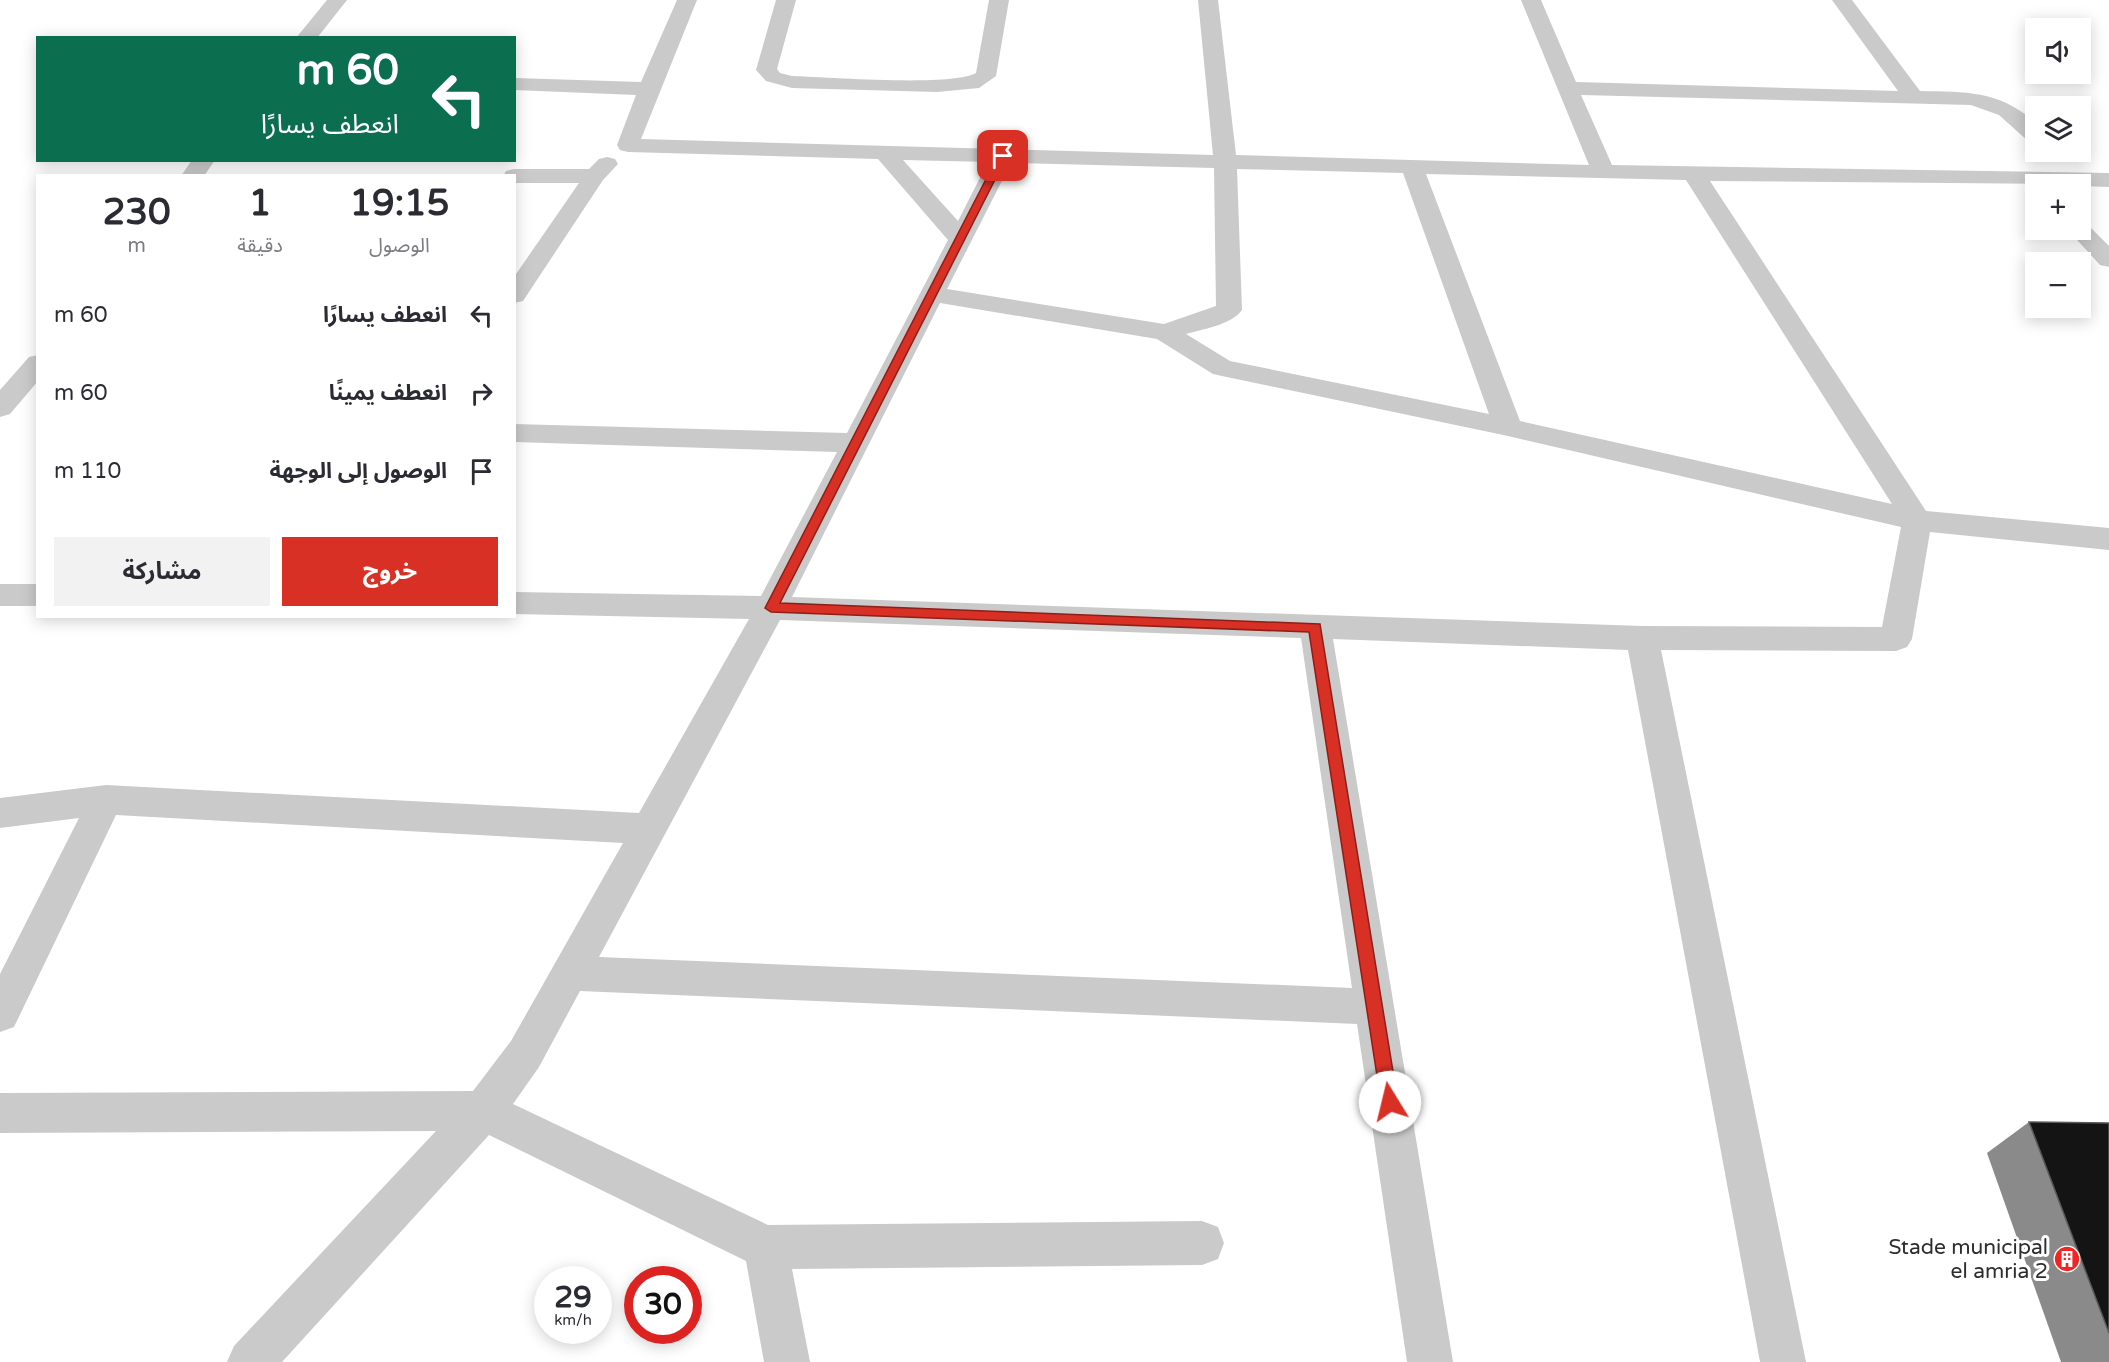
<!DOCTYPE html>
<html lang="ar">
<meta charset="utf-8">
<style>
body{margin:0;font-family:"Varela Round","Noto Sans Arabic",sans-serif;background:#f2f2f3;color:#2b2b33;direction:rtl;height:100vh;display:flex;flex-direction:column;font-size:22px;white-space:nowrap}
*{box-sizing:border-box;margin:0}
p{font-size:20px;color:#7c7c81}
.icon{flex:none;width:33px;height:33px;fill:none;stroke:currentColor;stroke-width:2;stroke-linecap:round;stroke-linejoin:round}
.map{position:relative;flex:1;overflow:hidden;direction:ltr}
.details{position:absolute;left:36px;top:174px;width:480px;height:444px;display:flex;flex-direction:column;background:#fff;border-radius:0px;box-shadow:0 3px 15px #0003;direction:rtl}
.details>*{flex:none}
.hud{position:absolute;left:36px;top:36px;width:480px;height:126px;border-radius:0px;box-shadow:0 3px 15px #0003;direction:rtl;background:#0b6e4f;color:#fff;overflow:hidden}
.controls{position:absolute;left:2025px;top:18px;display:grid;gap:12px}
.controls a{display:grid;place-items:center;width:66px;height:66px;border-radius:0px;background:#fff;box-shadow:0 3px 15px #0003;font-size:30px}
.speed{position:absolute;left:534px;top:1266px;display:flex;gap:12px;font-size:30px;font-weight:700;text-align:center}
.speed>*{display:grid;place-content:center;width:78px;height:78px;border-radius:50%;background:#fff;box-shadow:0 3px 15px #0003;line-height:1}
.speed small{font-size:15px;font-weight:400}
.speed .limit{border:9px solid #d22;background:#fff;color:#111}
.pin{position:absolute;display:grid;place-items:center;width:51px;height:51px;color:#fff;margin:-26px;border-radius:12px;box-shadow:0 3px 9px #0006}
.me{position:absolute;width:66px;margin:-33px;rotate:351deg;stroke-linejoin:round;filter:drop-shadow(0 0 4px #0008)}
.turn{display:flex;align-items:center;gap:21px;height:126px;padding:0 18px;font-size:27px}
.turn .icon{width:78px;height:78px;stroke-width:2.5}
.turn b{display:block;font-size:42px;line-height:51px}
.eta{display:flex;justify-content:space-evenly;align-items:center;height:102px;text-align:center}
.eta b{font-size:36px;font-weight:700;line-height:42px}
.action{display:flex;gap:12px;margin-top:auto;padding:12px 18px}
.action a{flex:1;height:69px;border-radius:0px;background:#d93025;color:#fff;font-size:24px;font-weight:700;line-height:69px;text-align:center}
.action a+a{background:#f2f2f3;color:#2b2b33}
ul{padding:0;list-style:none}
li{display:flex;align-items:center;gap:18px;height:78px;padding:0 18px}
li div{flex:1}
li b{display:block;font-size:22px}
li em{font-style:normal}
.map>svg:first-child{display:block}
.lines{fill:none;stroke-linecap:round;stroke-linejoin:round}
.minor{fill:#cacaca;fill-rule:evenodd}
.wall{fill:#8a8a8a}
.building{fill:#141414;stroke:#5a5a5a;stroke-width:1.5}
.route{fill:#d93025;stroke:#8d1f18;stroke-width:1.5}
.labels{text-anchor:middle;stroke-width:6;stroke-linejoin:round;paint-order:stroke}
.near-poi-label{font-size:21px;fill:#2d2d2d;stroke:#fff;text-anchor:end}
</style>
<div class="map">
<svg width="2109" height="1362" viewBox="0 0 2109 1362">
<rect width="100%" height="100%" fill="#fff"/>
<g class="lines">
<path class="minor" d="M 327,0 L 347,0 L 317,38 L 296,38 Z
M 677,0 L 697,0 L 641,139 L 1213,155 L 1198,0 L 1218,0 L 1236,155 L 1589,165 L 1521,0 L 1541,0 L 1576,82 L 1898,91 L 1832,0 L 1852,0 L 1920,91 C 1966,92 1999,90 2036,123 L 2036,143 L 2028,141 L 1999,115 L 1971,105 L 1581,95 L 1612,165 L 2109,173 L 2109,187 L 2080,186 L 2080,184 L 1710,181 L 1926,511 L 2109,528 L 2109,550 L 1930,532 L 1912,639 L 1907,647 L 1896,651 L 1661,650 L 1806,1362 L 1760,1362 L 1628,650 L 1333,639 L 1453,1362 L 1407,1362 L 1357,1024 L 580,991 L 539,1067 L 513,1104 L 768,1225 L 1202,1221 L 1218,1227 L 1224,1243 L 1218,1259 L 1202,1265 L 792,1269 L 810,1362 L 764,1362 L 746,1261 L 489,1135 L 282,1362 L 227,1362 L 234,1346 L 436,1131 L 0,1133 L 0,1093 L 473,1091 L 511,1041 L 623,843 L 116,815 L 14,1027 L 0,1032 L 0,974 L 79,818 L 0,828 L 0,798 L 106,785 L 639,813 L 749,619 L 514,614 L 514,592 L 761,596 L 837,452 L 514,442 L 514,424 L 847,433 L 948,240 L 878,159 L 628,152 L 620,150 L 617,145 L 636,95 L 514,90 L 515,78 L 641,82 ZM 903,160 L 988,162 L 958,221 ZM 1011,163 L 1214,168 L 1216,306 L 1164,324 L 947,289 ZM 1237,169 L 1403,173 L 1489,414 L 1230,361 L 1186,334 C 1203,329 1231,325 1242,310 ZM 1426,174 L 1686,180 L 1892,504 L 1520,421 ZM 940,303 L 1157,339 L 1213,374 L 1222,376 L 1508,436 L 1901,527 L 1882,627 L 1642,626 L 792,597 ZM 780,620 L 1301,638 L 1352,988 L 599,957 Z
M 776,0 L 796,0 L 777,69 L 780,73 L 792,76 C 828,77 951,87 976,73 L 989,0 L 1009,0 L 996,76 L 979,88 L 937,92 L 792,88 L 766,81 L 756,70 Z
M 607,157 L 615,159 L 618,164 L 603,180 L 523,301 L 514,303 L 514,277 L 579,183 L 514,183 L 514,176 L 503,176 L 506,171 L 514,169 L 589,169 L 599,159 Z
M 192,160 L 215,160 L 204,176 L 181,176 Z
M 2080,223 L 2088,225 L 2109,246 L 2109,267 L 2100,265 L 2068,230 L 2080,230 Z
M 38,355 L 38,381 L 10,414 L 0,417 L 0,390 L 29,357 Z
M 0,584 L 38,584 L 38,606 L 0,606 Z"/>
</g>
<path class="wall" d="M 2029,1122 L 2109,1123 L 2109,1362 L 2061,1362 L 1987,1153 Z"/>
<path class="building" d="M 2029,1122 L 2109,1123 L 2109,1333 Z"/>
<path class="route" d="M 999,154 L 1007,156 L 780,603 L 1320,624 L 1398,1102 L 1396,1108 L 1390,1110 L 1384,1108 L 1381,1102 L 1309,632 L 771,612 L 765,608 Z"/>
<defs>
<g id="building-disc" transform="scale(1.35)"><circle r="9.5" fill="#f02524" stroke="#fff"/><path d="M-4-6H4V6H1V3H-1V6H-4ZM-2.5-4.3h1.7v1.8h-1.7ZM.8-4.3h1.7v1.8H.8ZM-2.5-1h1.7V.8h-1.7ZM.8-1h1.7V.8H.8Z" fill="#fff"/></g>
</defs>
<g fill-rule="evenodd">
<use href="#building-disc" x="2067" y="1259"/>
</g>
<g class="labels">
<g class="near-poi-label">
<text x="2048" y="1254">Stade municipal<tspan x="2048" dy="24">el amria 2</tspan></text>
</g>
</g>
</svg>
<div class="controls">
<a><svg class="icon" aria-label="sound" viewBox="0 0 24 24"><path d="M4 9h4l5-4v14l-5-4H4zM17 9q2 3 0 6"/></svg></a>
<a><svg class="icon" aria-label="layers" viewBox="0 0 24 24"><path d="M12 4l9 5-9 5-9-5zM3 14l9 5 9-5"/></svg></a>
<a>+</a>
<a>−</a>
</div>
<div class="speed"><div>29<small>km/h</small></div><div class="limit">30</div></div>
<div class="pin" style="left:1003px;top:156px;background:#d93025"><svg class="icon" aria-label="arrive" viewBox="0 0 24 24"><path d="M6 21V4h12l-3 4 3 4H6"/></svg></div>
<svg class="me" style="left:1390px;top:1102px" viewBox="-20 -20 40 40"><circle r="19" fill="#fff"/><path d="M0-13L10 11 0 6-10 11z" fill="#d93025"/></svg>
<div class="hud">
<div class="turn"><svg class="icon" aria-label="left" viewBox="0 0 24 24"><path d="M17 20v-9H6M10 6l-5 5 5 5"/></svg><div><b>60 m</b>انعطف يسارًا</div></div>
</div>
<section class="details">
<div class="eta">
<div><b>19:15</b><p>الوصول</p></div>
<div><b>1</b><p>دقيقة</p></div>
<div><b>230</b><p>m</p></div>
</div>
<ul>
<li><svg class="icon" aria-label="left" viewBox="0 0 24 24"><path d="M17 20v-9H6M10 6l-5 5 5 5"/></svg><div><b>انعطف يسارًا</b></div><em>60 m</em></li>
<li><svg class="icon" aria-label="right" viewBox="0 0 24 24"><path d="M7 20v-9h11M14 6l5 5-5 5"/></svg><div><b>انعطف يمينًا</b></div><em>60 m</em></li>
<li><svg class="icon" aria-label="arrive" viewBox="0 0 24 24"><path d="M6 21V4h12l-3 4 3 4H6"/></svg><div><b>الوصول إلى الوجهة</b></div><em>110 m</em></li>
</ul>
<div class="action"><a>خروج</a><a>مشاركة</a></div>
</section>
</div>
